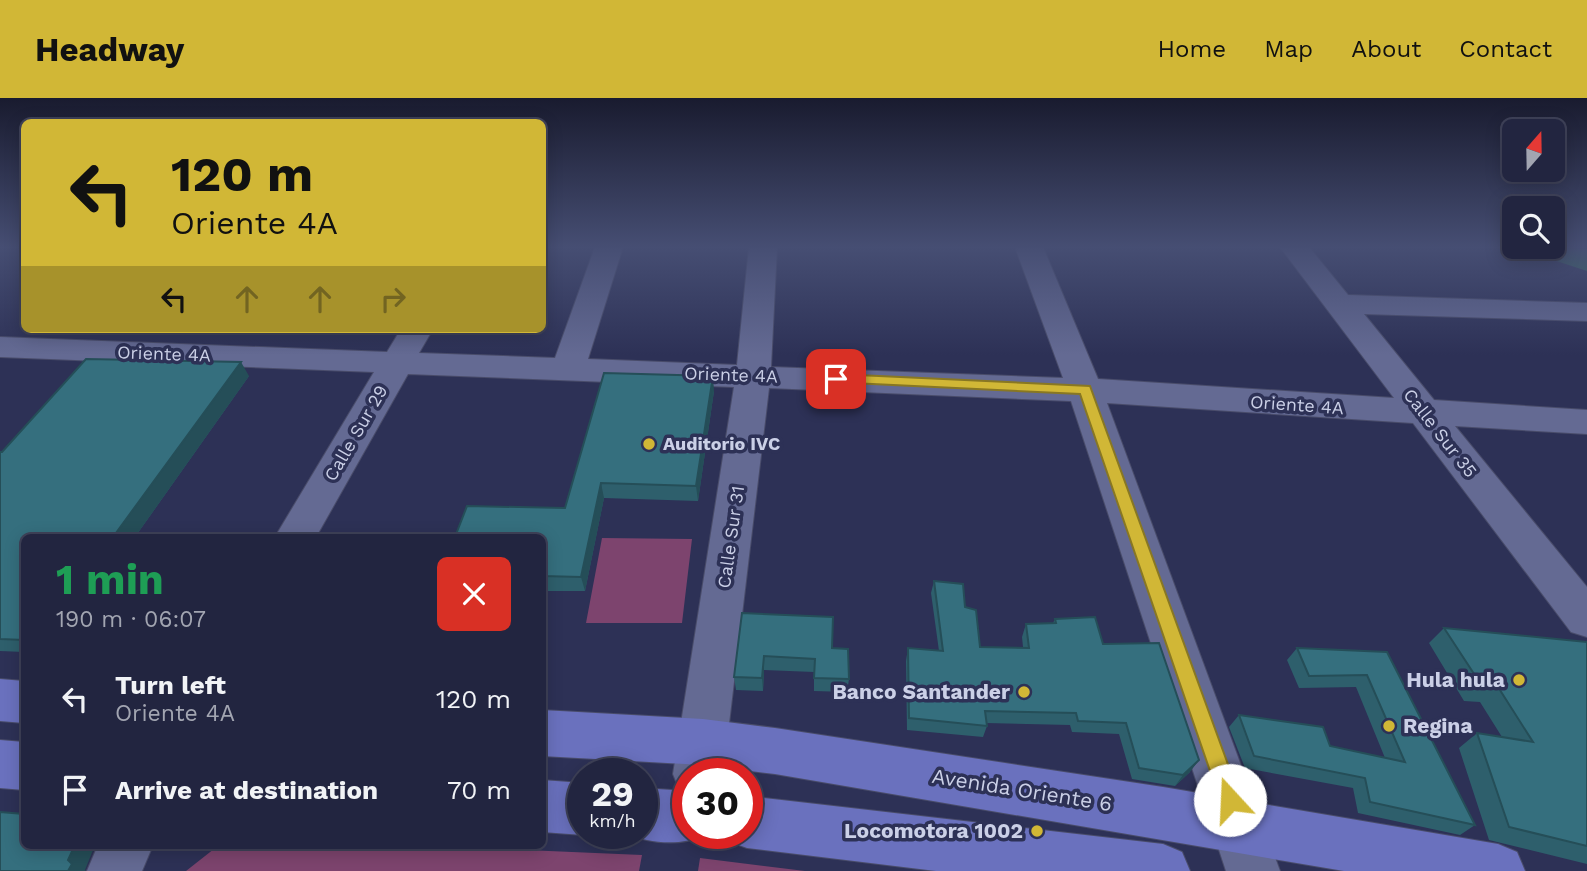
<!DOCTYPE html>
<meta charset="utf-8">
<style>
body{margin:0;font-family:"Work Sans",sans-serif;background:#2a2d47;color:#f1f3f6;height:100vh;display:flex;flex-direction:column;font-size:26px;white-space:nowrap}
*{box-sizing:border-box;margin:0}
p{font-size:23px;color:#a2a5b1}
.icon{flex:none;width:38px;height:38px;fill:none;stroke:currentColor;stroke-width:2;stroke-linecap:round;stroke-linejoin:round}
.map{position:relative;flex:1;overflow:hidden}
.sheet{position:absolute;left:21px;top:436px;width:525px;height:315px;display:flex;flex-direction:column;background:#222540;border-radius:10px;box-shadow:0 4px 18px #0003,0 0 0 2px #3f4259}
.sheet>*{flex:none}
.banner{position:absolute;left:21px;top:21px;width:525px;height:214px;border-radius:10px;box-shadow:0 4px 18px #0003,0 0 0 2px #3f4259;background:#d1b736;color:#111;overflow:hidden}
.needle{width:46px;rotate:20deg}
.controls{position:absolute;left:1502px;top:21px;display:grid;gap:14px}
.controls a{display:grid;place-items:center;width:63px;height:63px;border-radius:10px;background:#222540;box-shadow:0 4px 18px #0003,0 0 0 2px #3f4259;font-size:35px}
.speed{position:absolute;left:567px;top:660px;display:flex;gap:14px;font-size:35px;font-weight:700;text-align:center}
.speed>*{display:grid;place-content:center;width:91px;height:91px;border-radius:50%;background:#222540;box-shadow:0 4px 18px #0003,0 0 0 2px #3f4259;line-height:1}
.speed small{font-size:18px;font-weight:400}
.speed .limit{border:10px solid #d22;background:#fff;color:#111}
.pin{position:absolute;display:grid;place-items:center;width:60px;height:60px;color:#fff;margin:-30px;border-radius:14px;box-shadow:0 4px 10px #0006}
.me{position:absolute;width:77px;margin:-38px;rotate:340deg;stroke-linejoin:round;filter:drop-shadow(0 0 5px #0008)}
.turn{display:flex;align-items:center;gap:24px;height:147px;padding:0 35px;font-size:32px}
.turn .icon{width:91px;height:91px;stroke-width:2.5}
.turn b{display:block;font-size:49px;line-height:60px}
.lanes{display:flex;align-items:center;height:66px;padding:0 35px;background:#0003;justify-content:center;gap:35px;direction:ltr}
.lanes .off{opacity:.35}
.round{display:grid;place-items:center;flex:none;width:74px;height:74px;border-radius:10px;background:#2a2d47}
.headline{display:flex;align-items:center;justify-content:space-between;height:119px;padding:0 35px}
h1{font-size:42px;font-weight:700;line-height:52px;color:#1e9e55}
ul{padding:0;list-style:none}
li{display:flex;align-items:center;gap:21px;height:91px;padding:0 35px}
li div{flex:1}
li b{display:block;font-size:26px}
li em{font-style:normal}
header{display:flex;align-items:center;gap:42px;box-sizing:border-box;height:98px;padding:0 35px;background:#d1b736;color:#111}
header strong{font-size:33px}
nav{display:flex;gap:38px;margin-inline-start:auto;font-size:24px}
.map>svg:first-child{display:block}
.green{fill:#7d446e}
.lines{fill:none;stroke-linecap:round;stroke-linejoin:round}
.river{fill:#317b55;fill-rule:evenodd}
.minor-casing{stroke:#494c6a;stroke-width:2}
.major-casing{stroke:#494c6a;stroke-width:2}
.minor{fill:#646a93;fill-rule:evenodd}
.major{fill:#6a71be;fill-rule:evenodd}
.wall{fill:#2e5f6c}
.shaded-wall{fill:#254e58}
.building{fill:#356f7e;stroke:#254e58;stroke-width:2}
.route{fill:#d1b736;stroke:#887723;stroke-width:2}
.poi-dot{fill:#d1b736;stroke:#2d3156;stroke-width:2.5}
.labels{text-anchor:middle;stroke-width:7;stroke-linejoin:round;paint-order:stroke}
.street-label{font-size:18px;fill:#cbd0e7;stroke:#2d3156}
.poi-label{font-size:18px;font-weight:bold;fill:#cbd0e7;stroke:#2d3156;text-anchor:start}
.near-poi-label{font-size:21px;font-weight:bold;fill:#cbd0e7;stroke:#2d3156;text-anchor:end}
.near-street-label{font-size:21px;fill:#cbd0e7;stroke:#2d3156}
</style>
<header>
<strong>Headway</strong>
<nav><a>Home</a><a>Map</a><a>About</a><a>Contact</a></nav>
</header>
<div class="map">
<svg width="1587" height="773" viewBox="0 0 1587 773">
<rect width="100%" height="100%" fill="#2d3156"/>
<path class="green" d="M 602,440 L 692,441 L 682,525 L 586,525 Z
M 219,747 L 404,747 L 642,757 L 639,773 L 186,773 Z
M 700,760 L 805,773 L 698,773 Z"/>
<g class="lines">
<path class="river" d="M 1530,149 L 1587,151 L 1587,173 L 1535,156 Z"/>
<g class="minor-casing">
<path id="minor" d="M 595,149 L 623,149 L 588,261 L 737,267 L 749,149 L 777,149 L 771,269 L 1063,280 L 1015,149 L 1043,149 L 1098,281 L 1394,300 L 1280,149 L 1309,149 L 1348,197 L 1587,205 L 1587,223 L 1364,216 L 1434,302 L 1587,312 L 1587,336 L 1455,328 L 1587,489 L 1587,539 L 1571,534 L 1413,325 L 1107,305 L 1280,773 L 1226,773 L 1071,303 L 769,290 L 723,676 L 688,676 L 688,696 L 680,693 L 673,676 L 734,289 L 408,276 L 316,439 L 275,439 L 374,274 L 0,259 L 0,239 L 387,254 L 401,231 L 433,231 L 419,255 L 555,260 Z
M 98,747 L 153,747 L 142,773 L 87,773 Z"/>
</g>
<g class="major-casing">
<path id="major" d="M 0,581 L 24,583 L 24,625 L 0,623 Z
M 542,612 L 703,621 L 775,630 L 1163,689 L 1498,746 L 1517,754 L 1525,773 L 1344,773 L 775,676 L 703,667 L 542,658 Z
M 0,642 L 24,644 L 24,692 L 0,690 Z
M 542,682 L 583,685 L 583,735 L 587,735 L 583,737 L 542,734 Z
M 642,690 L 688,693 L 688,735 L 708,735 L 707,737 C 680,748 651,746 625,735 L 642,735 Z
M 747,698 L 1163,746 L 1182,754 L 1190,773 L 936,773 L 747,750 L 728,743 L 725,735 L 747,735 Z"/>
</g>
<use href="#minor" class="minor"/>
<use href="#major" class="major"/>
</g>
<path class="wall" d="M 249,278 L 135,439 L 24,439 L 24,554 L 0,553 L 0,354 Z
M 714,293 L 698,403 L 604,400 L 585,493 L 542,493 L 542,439 L 565,410 Z
M 934,483 L 965,509 L 980,549 L 1023,549 L 1022,539 L 1026,526 L 1053,525 L 1055,521 L 1103,546 L 1190,674 L 1175,688 L 1132,681 L 1119,636 L 1072,634 L 1070,627 L 986,625 L 987,628 L 983,639 L 907,632 L 906,563 L 908,550 L 939,553 L 931,495 Z
M 742,515 L 832,550 L 849,581 L 847,594 L 814,593 L 814,574 L 764,572 L 763,593 L 736,592 L 734,579 Z
M 1444,530 L 1587,544 L 1587,766 L 1489,742 L 1459,650 L 1477,635 L 1502,639 L 1480,604 L 1464,603 L 1429,545 Z
M 1297,550 L 1387,554 L 1475,727 L 1460,737 L 1358,715 L 1353,690 L 1245,670 L 1229,629 L 1239,617 L 1330,648 L 1385,660 L 1356,589 L 1299,590 L 1287,562 Z"/>
<path class="shaded-wall" d="M 241,264 L 249,278 L 135,439 L 113,439 Z
M 713,278 L 714,293 L 698,403 L 696,388 Z
M 601,385 L 604,400 L 585,493 L 581,479 Z
M 764,558 L 764,572 L 763,593 L 762,580 Z
M 1199,662 L 1190,674 L 1175,688 L 1183,677 Z
M 75,747 L 95,747 L 85,772 L 86,773 L 68,773 L 68,762 Z"/>
<path class="building" d="M 86,261 L 241,264 L 113,439 L 24,439 L 24,542 L 0,541 L 0,354 L 2,354 Z
M 604,275 L 713,278 L 696,388 L 601,385 L 581,479 L 542,478 L 542,439 L 455,439 L 467,408 L 565,410 Z
M 934,483 L 963,486 L 965,509 L 976,512 L 980,549 L 1029,550 L 1026,526 L 1056,525 L 1055,521 L 1095,519 L 1103,546 L 1159,545 L 1199,662 L 1183,677 L 1139,670 L 1126,625 L 1078,623 L 1076,615 L 985,613 L 987,628 L 909,620 L 908,550 L 943,553 Z
M 742,515 L 833,519 L 832,550 L 848,551 L 849,581 L 814,580 L 815,561 L 764,558 L 762,580 L 734,579 Z
M 1444,530 L 1587,544 L 1587,748 L 1509,729 L 1477,635 L 1533,644 L 1498,589 L 1482,588 Z
M 1297,550 L 1387,554 L 1475,727 L 1370,704 L 1365,680 L 1254,658 L 1239,617 L 1323,629 L 1330,648 L 1405,664 L 1367,577 L 1309,578 Z
M 0,714 L 24,716 L 24,747 L 75,747 L 68,762 L 72,766 L 68,773 L 0,773 Z"/>
<linearGradient id="sky" x2="0" y2="1"><stop stop-color="#191b2f"/><stop offset="0.58" stop-color="#464e73"/><stop offset="1" stop-color="#464e73" stop-opacity="0"/></linearGradient>
<rect width="1587" height="257" fill="url(#sky)"/>
<path class="route" d="M 836,276 L 1090,288 L 1241,702 L 1238,709 L 1230,712 L 1223,709 L 1220,702 L 1080,296 L 831,284 L 831,278 Z"/>
<g class="poi-dot">
<circle cx="649" cy="346" r="7"/>
<circle cx="1519" cy="582" r="7"/>
<circle cx="1024" cy="594" r="7"/>
<circle cx="1389" cy="628" r="7"/>
<circle cx="1037" cy="733" r="7"/>
</g>
<g class="labels">
<g class="street-label">
<text transform="translate(164 256) rotate(2)" y="6">Oriente 4A</text>
<text transform="translate(731 277) rotate(2)" y="6">Oriente 4A</text>
<text transform="translate(1297 307) rotate(4)" y="6">Oriente 4A</text>
<text transform="translate(356 335) rotate(-60)" y="6">Calle Sur 29</text>
<text transform="translate(1440 335) rotate(52)" y="6">Calle Sur 35</text>
<text transform="translate(731 439) rotate(-82)" y="6">Calle Sur 31</text>
</g>
<g class="poi-label">
<text x="663" y="352">Auditorio IVC</text>
</g>
<g class="near-poi-label">
<text x="1505" y="589">Hula hula</text>
<text x="1010" y="601">Banco Santander</text>
<text x="1403" y="635" text-anchor="start">Regina</text>
<text x="1023" y="740">Locomotora 1002</text>
</g>
<g class="near-street-label">
<text transform="translate(1022 692) rotate(9)" y="7">Avenida Oriente 6</text>
</g>
</g>
</svg>
<div class="controls">
<a><svg class="needle" viewBox="-14 -14 28 28"><path d="M0-13l5 13h-10z" fill="#e53935"/><path d="M0 13l5-13h-10z" fill="#a2a5b1"/></svg></a>
<a><svg class="icon" aria-label="search" viewBox="0 0 24 24"><circle cx="10" cy="10" r="6"/><path d="M15 15l6 6"/></svg></a>
</div>
<div class="speed"><div>29<small>km/h</small></div><div class="limit">30</div></div>
<div class="pin" style="left:836px;top:281px;background:#d93025"><svg class="icon" aria-label="arrive" viewBox="0 0 24 24"><path d="M6 21V4h12l-3 4 3 4H6"/></svg></div>
<svg class="me" style="left:1230px;top:702px" viewBox="-20 -20 40 40"><circle r="19" fill="#fff"/><path d="M0-13L10 11 0 6-10 11z" fill="#d1b736"/></svg>
<div class="banner">
<div class="turn"><svg class="icon" aria-label="left" viewBox="0 0 24 24"><path d="M17 20v-9H6M10 6l-5 5 5 5"/></svg><div><b>120 m</b>Oriente 4A</div></div>
<div class="lanes"><svg class="icon" aria-label="left" viewBox="0 0 24 24"><path d="M17 20v-9H6M10 6l-5 5 5 5"/></svg><svg class="icon off" aria-label="ahead" viewBox="0 0 24 24"><path d="M12 20V5M6 11l6-6 6 6"/></svg><svg class="icon off" aria-label="ahead" viewBox="0 0 24 24"><path d="M12 20V5M6 11l6-6 6 6"/></svg><svg class="icon off" aria-label="right" viewBox="0 0 24 24"><path d="M7 20v-9h11M14 6l5 5-5 5"/></svg></div>
</div>
<section class="sheet">
<div class="headline"><div><h1>1 min</h1><p>190 m · 06:07</p></div><a class="round" style="background:#d93025;color:#fff"><svg class="icon" aria-label="close" viewBox="0 0 24 24"><path d="M6 6l12 12M18 6L6 18"/></svg></a></div>
<ul>
<li><svg class="icon" aria-label="left" viewBox="0 0 24 24"><path d="M17 20v-9H6M10 6l-5 5 5 5"/></svg><div><b>Turn left</b><p>Oriente 4A</p></div><em>120 m</em></li>
<li><svg class="icon" aria-label="arrive" viewBox="0 0 24 24"><path d="M6 21V4h12l-3 4 3 4H6"/></svg><div><b>Arrive at destination</b></div><em>70 m</em></li>
</ul>
</section>
</div>
